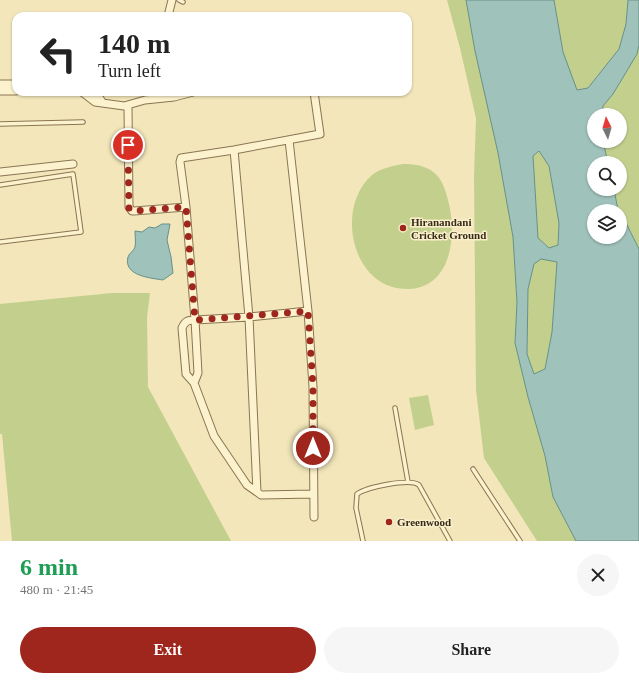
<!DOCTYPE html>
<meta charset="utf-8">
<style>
body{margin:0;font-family:Georgia,serif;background:#f6f6f6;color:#222;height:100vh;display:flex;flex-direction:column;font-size:15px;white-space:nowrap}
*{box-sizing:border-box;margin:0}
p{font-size:13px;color:#767676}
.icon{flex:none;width:22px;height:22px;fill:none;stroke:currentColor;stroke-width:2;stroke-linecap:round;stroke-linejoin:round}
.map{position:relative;height:541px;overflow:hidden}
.details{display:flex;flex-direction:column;background:#fff;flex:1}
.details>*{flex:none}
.banner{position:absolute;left:12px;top:12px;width:400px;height:84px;border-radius:12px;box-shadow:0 1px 3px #0004;background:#fff;color:#222;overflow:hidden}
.needle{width:26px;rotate:355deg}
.controls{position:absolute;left:587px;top:108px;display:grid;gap:8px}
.controls a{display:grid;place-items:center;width:40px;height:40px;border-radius:50%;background:#fff;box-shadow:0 1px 3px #0004;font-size:20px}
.pin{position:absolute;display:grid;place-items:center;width:34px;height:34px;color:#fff;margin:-17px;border:2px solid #fff;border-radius:50%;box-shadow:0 1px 4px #0007}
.me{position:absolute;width:44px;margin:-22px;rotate:0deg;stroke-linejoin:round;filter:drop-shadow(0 0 3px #0008)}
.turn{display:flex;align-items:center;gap:14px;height:84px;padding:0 20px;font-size:18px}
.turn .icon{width:52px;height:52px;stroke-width:2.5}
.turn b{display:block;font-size:28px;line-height:34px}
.round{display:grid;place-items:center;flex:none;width:42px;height:42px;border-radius:21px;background:#f6f6f6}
.summary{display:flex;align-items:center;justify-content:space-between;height:68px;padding:0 20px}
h1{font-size:24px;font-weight:600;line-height:30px;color:#1e9e55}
.button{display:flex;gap:8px;margin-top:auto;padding:8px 20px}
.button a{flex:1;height:46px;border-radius:24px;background:#9f261d;color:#fff;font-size:16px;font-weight:600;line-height:46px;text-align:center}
.button a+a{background:#f6f6f6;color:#222}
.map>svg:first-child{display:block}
.green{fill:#c3d08d}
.water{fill:#9fc2ba;stroke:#669089;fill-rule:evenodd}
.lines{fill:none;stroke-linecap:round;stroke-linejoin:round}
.lane-casing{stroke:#8a7553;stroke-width:5.5}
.street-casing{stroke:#8a7553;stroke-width:9}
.lane{stroke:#fcf2cd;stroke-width:3.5}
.street{stroke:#fcf2cd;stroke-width:7}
.route{stroke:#9f261d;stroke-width:7;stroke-dasharray:0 12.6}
.poi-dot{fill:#9f261d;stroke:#f9efca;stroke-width:1.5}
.labels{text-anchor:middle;stroke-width:3;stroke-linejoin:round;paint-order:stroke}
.poi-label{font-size:11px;font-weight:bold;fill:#372a19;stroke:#f9efca;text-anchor:start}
</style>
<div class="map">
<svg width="639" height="541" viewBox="0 0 639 541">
<rect width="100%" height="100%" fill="#f2e6ba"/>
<path class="green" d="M 447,0 L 466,0 L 475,51 L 498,153 L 513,237 L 517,302 L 515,343 L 528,397 L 545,456 L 553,497 L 576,541 L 537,541 L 484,458 L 476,390 L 474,176 L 476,118 L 460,48 Z
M 554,0 L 628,0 L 626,24 L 619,49 L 588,88 L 576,90 L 563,52 Z
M 639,45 L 639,249 L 617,205 L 614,189 L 620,189 L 620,163 L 608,163 L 603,141 L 620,141 L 620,115 L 603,115 L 603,106 L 613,94 L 637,54 Z
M 539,151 L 549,166 L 559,223 L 558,245 L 549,248 L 538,238 L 533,156 Z
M 403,164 C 414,164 423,165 432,171 C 442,178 445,189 448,200 C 457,232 453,287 409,289 C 352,291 334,208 372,175 C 381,168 393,166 403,164 Z
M 541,259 L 557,262 L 552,332 L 545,369 L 534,374 L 527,355 L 528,289 L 534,264 Z
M 112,293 L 150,293 L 147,317 L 148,387 L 231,541 L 12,541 L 2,434 L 0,434 L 0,304 Z
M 428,395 L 434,425 L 415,430 L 409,398 Z"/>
<path class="water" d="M 466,0 L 554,0 L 563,52 L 577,90 L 588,88 L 619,49 L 626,24 L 628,0 L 639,0 L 639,45 L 637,54 L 613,94 L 603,106 L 603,115 L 594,115 L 594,141 L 603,141 L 608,163 L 594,163 L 594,189 L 614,189 L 617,205 L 639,249 L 639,541 L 576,541 L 553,497 L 545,456 L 528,397 L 515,343 L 517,302 L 513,237 L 498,153 L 475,51 ZM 539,151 L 549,166 L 559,223 L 558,245 L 549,248 L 538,238 L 533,156 ZM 594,211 L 620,211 L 620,237 L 594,237 ZM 541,259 L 557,262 L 552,332 L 545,369 L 534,374 L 527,354 L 528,289 L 534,264 Z
M 162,224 L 170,224 L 167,240 L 171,257 L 173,273 L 163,280 C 151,278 123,276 128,257 C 129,253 134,251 135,247 C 136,242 135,236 135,231 L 142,232 L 149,227 L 155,228 Z"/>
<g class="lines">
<g class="lane-casing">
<path id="lane" d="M 179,0 L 183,2
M 0,124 L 83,122
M 0,185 L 73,174 L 81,232 L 0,242
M 395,408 L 408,482
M 473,469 L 520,541
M 363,541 L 356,508 L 357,494 C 367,487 410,478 419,485 L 450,541"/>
</g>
<g class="street-casing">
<path id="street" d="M 168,16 L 172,0
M 0,84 L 16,84
M 0,91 L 16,91
M 82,92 L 95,102 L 124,106 L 145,100 L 174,97 L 193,92
M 93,92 L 98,96 L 103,103
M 128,106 L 129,207 L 132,211 L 134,211 L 186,207 L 180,162 L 181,158 L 234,150 L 320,134 L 314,92
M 289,140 L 308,311 L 313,387 L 314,517
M 234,150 L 249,317 L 308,311
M 0,172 L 73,164
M 186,207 L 195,320 L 198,373 L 194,383 L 186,374 L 182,328 C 185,321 188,320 195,320 L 249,317 L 257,492 L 261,495 L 313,494
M 194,383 L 214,436 L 247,485 L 257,492"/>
</g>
<use href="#lane" class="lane"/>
<use href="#street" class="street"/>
</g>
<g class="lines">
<path class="route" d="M 128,145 L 129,209 L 134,211 L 186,207 L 195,320 L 308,311 L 313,387 L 313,448"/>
</g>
<g class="poi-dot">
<circle cx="403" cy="228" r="4"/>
<circle cx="389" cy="522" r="4"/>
</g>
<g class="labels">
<g class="poi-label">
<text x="411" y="226">Hiranandani<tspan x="411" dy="13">Cricket Ground</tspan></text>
<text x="397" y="526">Greenwood</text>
</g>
</g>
</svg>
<div class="controls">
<a><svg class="needle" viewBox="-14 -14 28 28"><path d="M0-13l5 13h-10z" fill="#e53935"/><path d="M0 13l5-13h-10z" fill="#767676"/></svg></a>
<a><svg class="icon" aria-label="search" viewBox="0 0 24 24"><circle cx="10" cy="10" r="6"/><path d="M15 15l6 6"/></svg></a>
<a><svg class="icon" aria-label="layers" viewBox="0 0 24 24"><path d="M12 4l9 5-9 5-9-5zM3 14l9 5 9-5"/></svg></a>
</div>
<div class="pin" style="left:128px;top:145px;background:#d93025"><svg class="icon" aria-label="arrive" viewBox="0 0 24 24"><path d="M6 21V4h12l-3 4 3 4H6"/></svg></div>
<svg class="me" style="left:313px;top:448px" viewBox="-20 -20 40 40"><circle r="17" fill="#9f261d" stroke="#fff" stroke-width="3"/><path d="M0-11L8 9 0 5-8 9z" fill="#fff"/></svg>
<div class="banner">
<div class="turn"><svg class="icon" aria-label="left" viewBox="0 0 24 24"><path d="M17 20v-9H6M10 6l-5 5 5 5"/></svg><div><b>140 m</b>Turn left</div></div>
</div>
</div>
<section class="details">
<div class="summary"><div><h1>6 min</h1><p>480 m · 21:45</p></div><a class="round"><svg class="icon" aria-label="close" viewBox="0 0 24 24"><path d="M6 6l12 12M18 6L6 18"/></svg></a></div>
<div class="button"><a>Exit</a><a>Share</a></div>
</section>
